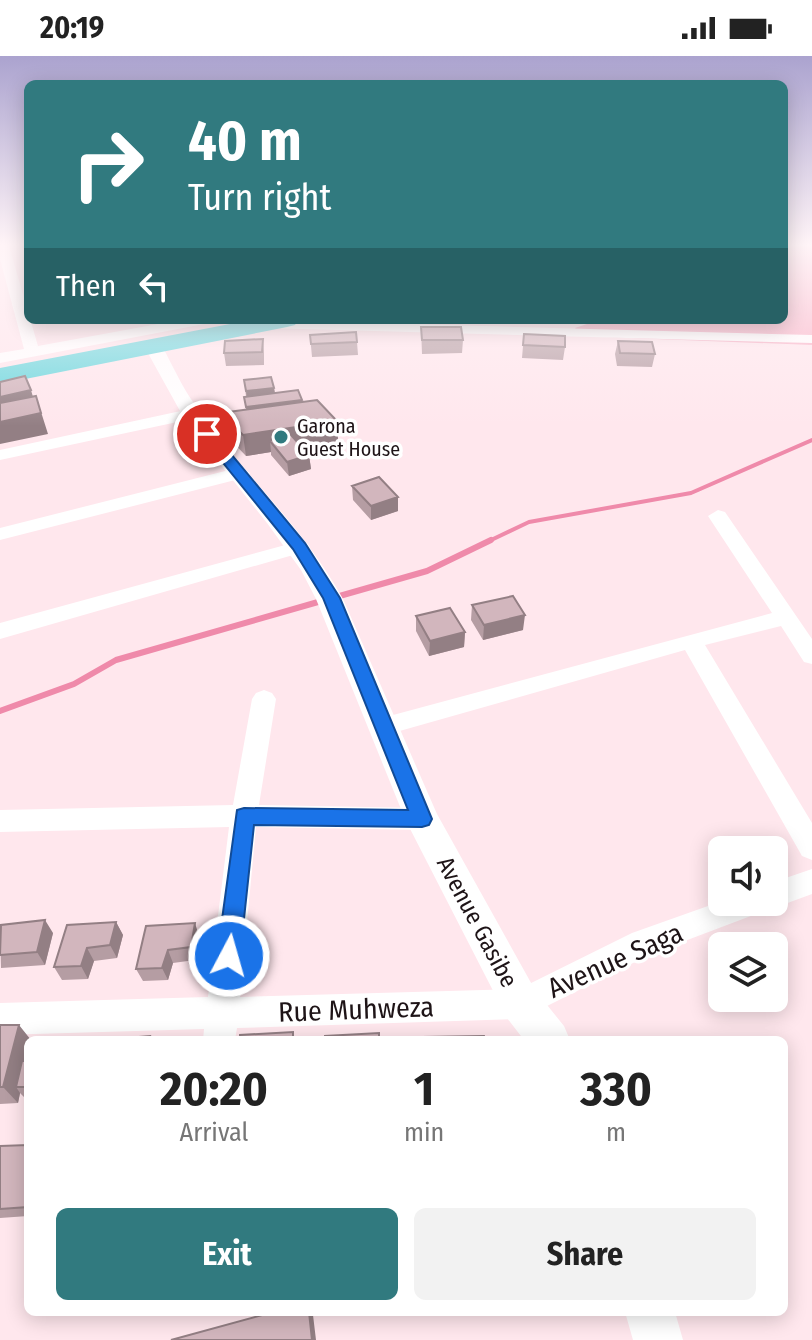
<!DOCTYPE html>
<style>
body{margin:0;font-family:"Fira Sans Condensed",sans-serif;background:#f2f2f2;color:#222;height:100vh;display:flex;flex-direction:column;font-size:30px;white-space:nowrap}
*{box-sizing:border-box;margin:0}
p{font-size:26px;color:#767676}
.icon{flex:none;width:44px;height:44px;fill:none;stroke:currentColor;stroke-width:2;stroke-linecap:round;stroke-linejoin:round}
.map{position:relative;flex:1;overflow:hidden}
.drawer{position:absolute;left:24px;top:980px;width:764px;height:280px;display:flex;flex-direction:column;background:#fff;border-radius:12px;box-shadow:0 4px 20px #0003}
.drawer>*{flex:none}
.hud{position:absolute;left:24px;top:24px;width:764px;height:244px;border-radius:12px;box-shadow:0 4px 20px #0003;background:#317a7f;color:#fff;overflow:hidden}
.controls{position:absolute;left:708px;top:780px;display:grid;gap:16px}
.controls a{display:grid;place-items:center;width:80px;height:80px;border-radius:12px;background:#fff;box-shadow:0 4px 20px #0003;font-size:40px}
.pin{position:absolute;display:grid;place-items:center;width:68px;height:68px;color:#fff;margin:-34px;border:4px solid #fff;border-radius:50%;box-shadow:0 2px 8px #0007}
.me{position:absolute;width:88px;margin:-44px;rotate:6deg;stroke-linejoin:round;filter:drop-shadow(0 0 6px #0008)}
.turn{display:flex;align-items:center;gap:28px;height:168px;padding:0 32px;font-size:36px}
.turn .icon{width:104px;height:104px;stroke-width:2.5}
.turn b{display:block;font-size:56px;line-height:68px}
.then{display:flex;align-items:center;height:76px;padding:0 32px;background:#0003;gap:16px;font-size:30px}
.eta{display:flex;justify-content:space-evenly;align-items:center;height:136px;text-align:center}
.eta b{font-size:48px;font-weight:700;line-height:56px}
.button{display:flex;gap:16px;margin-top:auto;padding:16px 32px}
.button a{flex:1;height:92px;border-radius:12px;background:#317a7f;color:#fff;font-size:32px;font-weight:700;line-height:92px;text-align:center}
.button a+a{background:#f2f2f2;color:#222}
.status{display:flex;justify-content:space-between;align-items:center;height:56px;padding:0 40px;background:#fff;direction:ltr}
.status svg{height:22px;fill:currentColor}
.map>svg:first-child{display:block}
.green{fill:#f8b0c5}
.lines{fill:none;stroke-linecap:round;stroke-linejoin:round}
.stream-far1{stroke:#ef8aaa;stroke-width:4}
.stream{stroke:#ef8aaa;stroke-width:6}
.minor{fill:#fff;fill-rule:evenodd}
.tertiary{fill:#fff;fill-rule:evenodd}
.primary{fill:#6dd8de;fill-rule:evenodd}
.wall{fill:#b59da3}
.shaded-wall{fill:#937f84}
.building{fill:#d2b6bd;stroke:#937f84;stroke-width:2}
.route{fill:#1a73e8;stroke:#114b97;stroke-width:2}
.poi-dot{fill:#317a7f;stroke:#fff;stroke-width:3}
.labels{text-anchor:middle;stroke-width:7;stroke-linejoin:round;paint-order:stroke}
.far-poi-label{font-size:20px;fill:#1e1417;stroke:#fff;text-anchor:start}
.street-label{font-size:24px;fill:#1e1417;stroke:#fff}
.near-street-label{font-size:28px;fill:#1e1417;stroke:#fff}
</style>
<div class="status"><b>20:19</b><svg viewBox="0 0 49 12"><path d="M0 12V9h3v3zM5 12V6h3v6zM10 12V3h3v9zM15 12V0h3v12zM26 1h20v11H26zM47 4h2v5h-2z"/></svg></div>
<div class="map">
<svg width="812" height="1284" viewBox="0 0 812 1284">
<rect width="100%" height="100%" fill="#ffe7ed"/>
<path class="green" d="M 784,190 L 812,190 L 812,289 L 581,280 L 575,272 L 599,264 L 784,264 Z"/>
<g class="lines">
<path class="stream-far1" d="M 487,486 L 529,466 L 691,437 L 812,384"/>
<path class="stream" d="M 336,541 L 427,515 L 491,484
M 0,655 L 74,628 L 116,604 L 325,544"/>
<path class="minor" d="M 0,190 L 9,190 L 38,290 L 180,264 L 211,264 L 204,268 L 0,307 L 0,297 L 24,293 L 0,203 Z
M 264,264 L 812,279 L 812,287 L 266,272 L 259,268 Z
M 190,353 L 198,358 L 196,362 L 0,404 L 0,394 Z
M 241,411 L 250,417 L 247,421 L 0,484 L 0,472 Z
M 718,454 L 725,456 L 812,583 L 812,608 L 804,606 L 781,570 L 705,589 L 812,767 L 812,804 L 802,800 L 685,594 L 382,680 L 373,678 L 370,671 L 373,664 L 382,662 L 772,557 L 708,460 Z
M 300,485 L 307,487 L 310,491 L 307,495 L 0,583 L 0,567 Z
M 264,634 L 272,637 L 276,643 L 259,749 L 422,752 L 432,755 L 436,763 L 432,771 L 422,774 L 256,771 L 240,941 L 519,933 L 632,877 L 722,845 L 774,846 L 774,826 L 812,813 L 812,838 L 774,852 L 767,849 L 764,855 L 653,897 L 521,963 L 237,972 L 235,984 L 203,984 L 204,973 L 0,979 L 0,947 L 208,941 L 229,771 L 0,776 L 0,754 L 233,749 L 252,643 L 256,637 Z"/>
<path class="tertiary" d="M 153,284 L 162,290 C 173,310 182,331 195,349 C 242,418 301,467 343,543 L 437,758 L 535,934 L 564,970 L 570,984 L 524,984 L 507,962 L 405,763 L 316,543 L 301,514 L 267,467 L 185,364 L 144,290 Z
M 625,1256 L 675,1256 L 683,1284 L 633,1284 Z"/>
<path class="primary" d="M 251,264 L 298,264 L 295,269 L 287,271 L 0,328 L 0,312 Z"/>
</g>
<path class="wall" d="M 421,271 L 463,284 L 462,297 L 422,298 Z
M 524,278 L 565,291 L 563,304 L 522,302 Z
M 310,279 L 357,286 L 358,299 L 312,301 Z
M 263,283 L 264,296 L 264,309 L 226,310 L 224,297 Z
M 618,285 L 655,298 L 652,311 L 617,310 L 615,298 Z
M 244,324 L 274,332 L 275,337 L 302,346 L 337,365 L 338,385 L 302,391 L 309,399 L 311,413 L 289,420 L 271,399 L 271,396 L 246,400 L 224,377 L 221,357 L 246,354 L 244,341 L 246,340 Z
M 352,430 L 398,455 L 371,464 L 353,444 Z
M 472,549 L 523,574 L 483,584 L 471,564 Z
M 416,560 L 465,576 L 464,591 L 429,600 L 416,575 Z
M 116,866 L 123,879 L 117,902 L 94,905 L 88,923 L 62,924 L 54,911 Z
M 146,870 L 199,880 L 195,904 L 173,907 L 168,924 L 143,925 L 136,913 Z
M 0,871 L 53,877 L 45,909 L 1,912 Z
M 0,969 L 28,984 L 28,1042 L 25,1042 L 20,1037 L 18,1047 L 0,1048 Z
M 28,1089 L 28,1160 L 0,1162 L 0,1090 Z"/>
<path class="shaded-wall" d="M 274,332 L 276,345 L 248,349 L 246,335 Z
M 31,334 L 35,348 L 0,356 L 0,341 Z
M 36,340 L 48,378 L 0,388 L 0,366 Z
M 302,344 L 303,358 L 248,365 L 246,351 Z
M 337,365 L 338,385 L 278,395 L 270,385 L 271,396 L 246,400 L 243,379 Z
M 309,399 L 311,413 L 289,420 L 287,406 Z
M 398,441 L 398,455 L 371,464 L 371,450 Z
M 525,559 L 523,574 L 483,584 L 484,569 Z
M 465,576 L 464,591 L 429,600 L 430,585 Z
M 45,864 L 53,877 L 45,909 L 37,896 Z
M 116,866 L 123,879 L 117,902 L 110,889 Z
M 195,867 L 199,880 L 195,904 L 191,891 Z
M 87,892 L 94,905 L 88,923 L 81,910 Z
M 168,894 L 173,907 L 168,924 L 162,912 Z
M 19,969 L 31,984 L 28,984 L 28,1005 L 16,1031 L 20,1037 L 18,1047 L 3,1031 Z
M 309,1256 L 312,1256 L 313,1259 L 316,1284 L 312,1284 Z"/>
<path class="building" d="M 421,271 L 461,271 L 463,284 L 422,284 Z
M 356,276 L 357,286 L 311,288 L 310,279 Z
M 524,278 L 565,280 L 565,291 L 523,289 Z
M 263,283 L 262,296 L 224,297 L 225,285 Z
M 618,285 L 652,286 L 655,298 L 620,297 Z
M 25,320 L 31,334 L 0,341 L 0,326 Z
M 271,321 L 274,332 L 246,335 L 244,324 Z
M 298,334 L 302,344 L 246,351 L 244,341 Z
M 36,340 L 41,357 L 0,366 L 0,347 Z
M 317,344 L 337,365 L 243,379 L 221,357 Z
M 291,379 L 309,399 L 287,406 L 270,385 Z
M 379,421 L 398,441 L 371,450 L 352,430 Z
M 513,540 L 525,559 L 484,569 L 472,549 Z
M 450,552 L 465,576 L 430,585 L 416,560 Z
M 45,864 L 37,896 L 0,899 L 1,869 Z
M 116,866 L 110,889 L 87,892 L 81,910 L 54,911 L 67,869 Z
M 195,867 L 191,891 L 168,894 L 162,912 L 136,913 L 146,870 Z
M 0,969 L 19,969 L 3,1031 L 0,1031 Z
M 293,976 L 293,984 L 240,984 L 240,979 Z
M 379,977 L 379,984 L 325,984 L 325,980 Z
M 150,980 L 149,984 L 114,984 L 114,983 Z
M 484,980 L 485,984 L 423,984 L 423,981 Z
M 22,1005 L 28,1005 L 28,1031 L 16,1031 Z
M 28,1089 L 28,1151 L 0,1153 L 0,1090 Z
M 273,1256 L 309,1256 L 312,1284 L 171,1284 Z"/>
<linearGradient id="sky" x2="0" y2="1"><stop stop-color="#aba3cf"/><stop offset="0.51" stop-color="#fff4f7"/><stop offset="1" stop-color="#fff4f7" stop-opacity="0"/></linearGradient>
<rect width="812" height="370" fill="url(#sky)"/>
<path class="route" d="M 202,375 L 212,375 L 305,487 L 340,542 L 432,763 L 429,769 L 422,771 L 254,769 L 240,900 L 237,908 L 229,911 L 221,908 L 217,900 L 237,754 L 244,752 L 408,754 L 323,542 L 293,493 L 202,381 Z"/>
<circle class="poi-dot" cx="281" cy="381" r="8"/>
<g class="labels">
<g class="far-poi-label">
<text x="297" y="377">Garona<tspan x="297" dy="23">Guest House</tspan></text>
</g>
<g class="street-label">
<text transform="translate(477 866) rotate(62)" y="8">Avenue Gasibe</text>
</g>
<g class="near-street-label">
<text transform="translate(615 904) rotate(-24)" y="10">Avenue Saga</text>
<text transform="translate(356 953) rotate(-2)" y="10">Rue Muhweza</text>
</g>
</g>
</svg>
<div class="controls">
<a><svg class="icon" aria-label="sound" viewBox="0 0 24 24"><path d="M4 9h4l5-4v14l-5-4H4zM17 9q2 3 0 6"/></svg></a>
<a><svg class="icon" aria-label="layers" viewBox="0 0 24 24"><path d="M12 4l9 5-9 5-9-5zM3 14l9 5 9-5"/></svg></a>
</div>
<div class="pin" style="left:207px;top:378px;background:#d93025"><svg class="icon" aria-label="arrive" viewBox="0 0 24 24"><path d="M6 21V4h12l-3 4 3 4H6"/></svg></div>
<svg class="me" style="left:229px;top:900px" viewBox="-20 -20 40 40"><circle r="17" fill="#1a73e8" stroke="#fff" stroke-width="3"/><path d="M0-11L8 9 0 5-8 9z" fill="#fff"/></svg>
<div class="hud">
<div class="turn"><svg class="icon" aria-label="right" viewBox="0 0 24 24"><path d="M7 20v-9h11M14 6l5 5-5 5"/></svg><div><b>40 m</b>Turn right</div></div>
<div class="then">Then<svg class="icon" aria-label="left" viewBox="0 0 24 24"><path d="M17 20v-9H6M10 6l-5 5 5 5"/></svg></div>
</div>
<section class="drawer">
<div class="eta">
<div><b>20:20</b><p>Arrival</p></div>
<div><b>1</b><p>min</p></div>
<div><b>330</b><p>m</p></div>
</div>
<div class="button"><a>Exit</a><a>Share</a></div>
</section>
</div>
